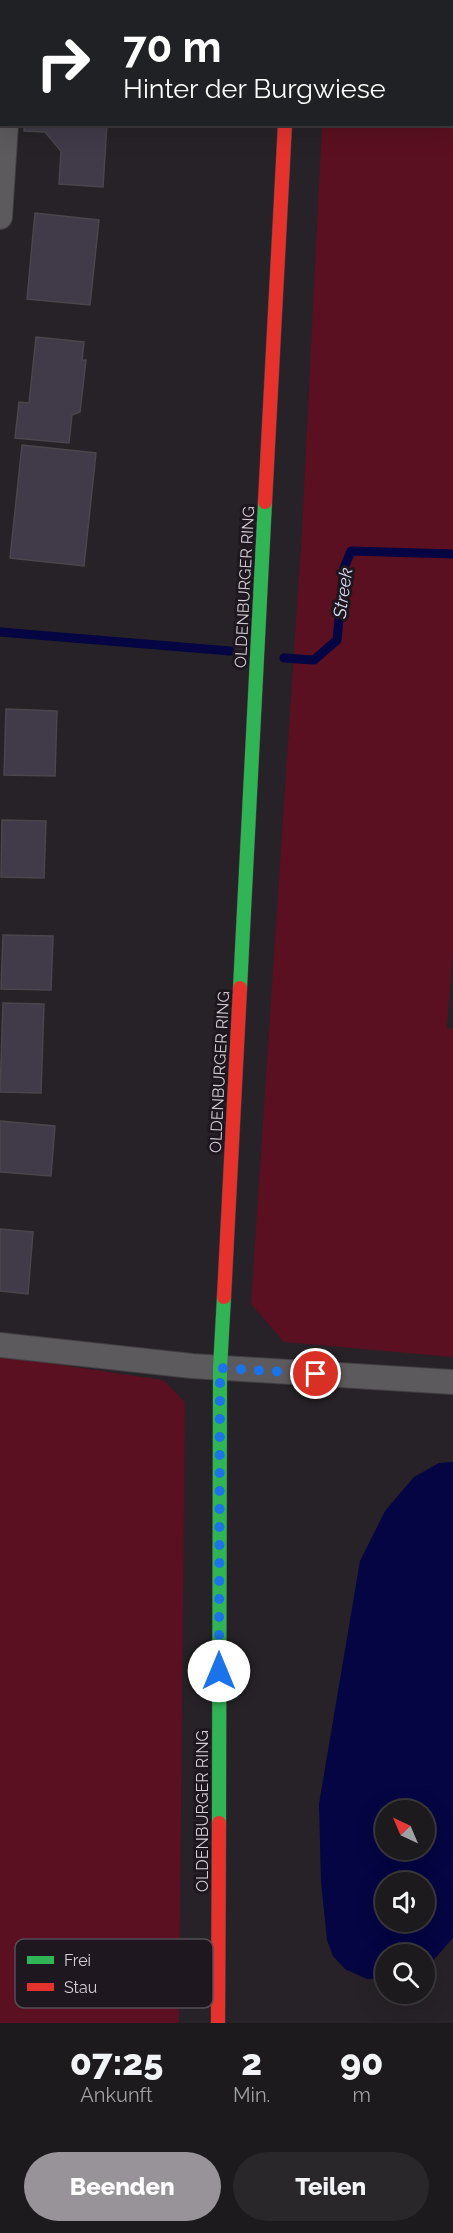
<!DOCTYPE html>
<html lang="de">
<style>
body{margin:0;font-family:Raleway,sans-serif;background:#29272a;color:#f1f3f6;height:100vh;display:flex;flex-direction:column;font-size:22px;white-space:nowrap}
*{box-sizing:border-box;margin:0}
p{font-size:20px;color:#a0a1a4}
.icon{flex:none;width:33px;height:33px;fill:none;stroke:currentColor;stroke-width:2;stroke-linecap:round;stroke-linejoin:round}
.map{position:relative;height:2023px;overflow:hidden}
.side{display:flex;flex-direction:column;background:#1c1a1d;flex:1}
.side>*{flex:none}
.banner{position:absolute;left:0px;top:0px;width:453px;height:126px;box-shadow:0 6px 24px #0002,0 0 0 2px #3a383b;background:#202124;color:#fff;overflow:hidden}
.needle{width:39px;rotate:316deg}
.buttons{position:absolute;left:375px;top:1800px;display:grid;gap:12px}
.buttons a{display:grid;place-items:center;width:60px;height:60px;border-radius:50%;background:#1c1a1d;box-shadow:0 6px 24px #0002,0 0 0 2px #3a383b;font-size:30px}
.pin{position:absolute;display:grid;place-items:center;width:51px;height:51px;color:#fff;margin:-26px;border:3px solid #fff;border-radius:50%;box-shadow:0 2px 6px #0007}
.me{position:absolute;width:66px;margin:-33px;rotate:0deg;stroke-linejoin:round;filter:drop-shadow(0 0 4px #0008)}
.turn{display:flex;align-items:center;gap:21px;height:126px;padding:0 24px;font-size:27px}
.turn .icon{width:78px;height:78px;stroke-width:2.5}
.turn b{display:block;font-size:42px;line-height:51px}
.eta{display:flex;justify-content:space-evenly;align-items:center;height:102px;text-align:center}
.eta b{font-size:36px;font-weight:800;line-height:42px}
.cta{display:flex;gap:12px;margin-top:auto;padding:12px 24px}
.cta a{flex:1;height:69px;border-radius:36px;background:#989399;color:#fff;font-size:24px;font-weight:800;line-height:69px;text-align:center}
.cta a+a{background:#29272a;color:#f1f3f6}
.map>svg:first-child{display:block}
.green{fill:#5a1020}
.water{fill:#040542;fill-rule:evenodd}
.lines{fill:none;stroke-linecap:round;stroke-linejoin:round}
.stream{stroke:#040542;stroke-width:9}
.building{fill:#403a49;stroke:#49474b;stroke-width:1.5}
.street-casing{stroke:#423f43;stroke-width:26}
.fast-casing{stroke:#423f43;stroke-width:15}
.jam-casing{stroke:#423f43;stroke-width:15}
.street{stroke:#5d5a5d;stroke-width:24}
.fast{stroke:#30b455;stroke-width:14}
.jam{stroke:#e5322d;stroke-width:14}
.route{stroke:#1a73e8;stroke-width:10;stroke-dasharray:0 18}
.labels{text-anchor:middle;stroke-width:6;stroke-linejoin:round;paint-order:stroke}
.street-label{font-size:16px;fill:#d5d0d6;stroke:#1e171f}
.water-label{font-size:18px;font-style:italic;fill:#d5def3;stroke:#1e171f}
.key{fill:#1e171f;stroke:#554e56;stroke-width:1.5}
.key-label{font-size:16px;fill:#d5d0d6}
</style>
<div class="map">
<svg width="453" height="2023" viewBox="0 0 453 2023">
<rect width="100%" height="100%" fill="#262227"/>
<path class="green" d="M 328,0 L 453,0 L 453,949 L 447,1028 L 453,1029 L 453,1357 L 284,1342 L 251,1304 L 302,530 L 322,125 L 452,124 L 452,2 Z
M 0,1356 L 163,1380 L 185,1402 L 179,2023 L 0,2023 Z"/>
<path class="water" d="M 453,1462 L 453,1938 L 430,1964 L 425,1966 L 424,1954 L 386,1954 L 385,1978 L 367,1979 L 345,1969 L 333,1956 L 327,1940 L 321,1882 L 319,1804 L 360,1561 L 385,1511 L 414,1477 L 439,1463 ZM 386,1810 L 424,1810 L 424,1850 L 386,1850 ZM 386,1882 L 424,1882 L 424,1922 L 386,1922 Z"/>
<g class="lines">
<path class="stream" d="M 0,632 L 230,651
M 284,658 L 314,660 L 337,640 L 344,568 L 351,551 L 453,554"/>
</g>
<path class="building" d="M 58,0 L 104,0 L 58,2 Z
M 24,124 L 107,124 L 103,187 L 59,184 L 61,151 L 45,132 L 24,131 Z
M 35,213 L 99,220 L 90,305 L 27,299 Z
M 36,337 L 84,342 L 82,360 L 86,360 L 80,412 L 72,415 L 69,443 L 15,438 L 19,402 L 29,403 Z
M 22,445 L 96,453 L 84,566 L 10,558 Z
M 6,709 L 57,711 L 55,776 L 4,775 Z
M 2,820 L 46,821 L 44,878 L 1,877 Z
M 3,935 L 53,936 L 51,990 L 1,989 Z
M 3,1003 L 44,1004 L 41,1093 L 0,1092 Z
M 0,1121 L 55,1126 L 51,1176 L 0,1172 Z
M 0,1229 L 33,1232 L 28,1294 L 0,1291 Z"/>
<g class="lines">
<g class="street-casing">
<path id="street" d="M 3,0 L 3,2
M 0,217 L 6,124
M 0,1345 L 192,1366 L 453,1382"/>
</g>
<g class="fast-casing">
<path id="fast" d="M 291,0 L 291,2
M 240,988 L 265,502
M 219,1823 L 220,1368 L 224,1297"/>
</g>
<g class="jam-casing">
<path id="jam" d="M 265,502 L 285,124
M 224,1297 L 240,988
M 218,2023 L 219,1823"/>
</g>
<use href="#street" class="street"/>
<use href="#fast" class="fast"/>
<use href="#jam" class="jam"/>
</g>
<g class="lines">
<path class="route" d="M 219,1671 L 220,1368 L 316,1374"/>
</g>
<g class="labels">
<g class="street-label">
<text transform="translate(244 587) rotate(-87)" y="6">OLDENBURGER RING</text>
<text transform="translate(219 1072) rotate(-87)" y="6">OLDENBURGER RING</text>
<text transform="translate(202 1811) rotate(-90)" y="6">OLDENBURGER RING</text>
</g>
<g class="water-label">
<text transform="translate(343 593) rotate(-82)" y="6">Streek</text>
</g>
</g>
<rect x="15" y="1939" width="198" height="69" rx="9" class="key"/>
<rect x="27" y="1956" width="27" height="8" fill="#30b455"/>
<rect x="27" y="1983" width="27" height="8" fill="#e5322d"/>
<g class="key-label">
<text x="64" y="1966">Frei</text>
<text x="64" y="1993">Stau</text>
</g>
</svg>
<div class="buttons">
<a><svg class="needle" viewBox="-14 -14 28 28"><path d="M0-13l5 13h-10z" fill="#e53935"/><path d="M0 13l5-13h-10z" fill="#a0a1a4"/></svg></a>
<a><svg class="icon" aria-label="sound" viewBox="0 0 24 24"><path d="M4 9h4l5-4v14l-5-4H4zM17 9q2 3 0 6"/></svg></a>
<a><svg class="icon" aria-label="search" viewBox="0 0 24 24"><circle cx="10" cy="10" r="6"/><path d="M15 15l6 6"/></svg></a>
</div>
<div class="pin" style="left:316px;top:1374px;background:#d93025"><svg class="icon" aria-label="arrive" viewBox="0 0 24 24"><path d="M6 21V4h12l-3 4 3 4H6"/></svg></div>
<svg class="me" style="left:219px;top:1671px" viewBox="-20 -20 40 40"><circle r="19" fill="#fff"/><path d="M0-13L10 11 0 6-10 11z" fill="#1a73e8"/></svg>
<div class="banner">
<div class="turn"><svg class="icon" aria-label="right" viewBox="0 0 24 24"><path d="M7 20v-9h11M14 6l5 5-5 5"/></svg><div><b>70 m</b>Hinter der Burgwiese</div></div>
</div>
</div>
<section class="side">
<div class="eta">
<div><b>07:25</b><p>Ankunft</p></div>
<div><b>2</b><p>Min.</p></div>
<div><b>90</b><p>m</p></div>
</div>
<div class="cta"><a>Beenden</a><a>Teilen</a></div>
</section>
